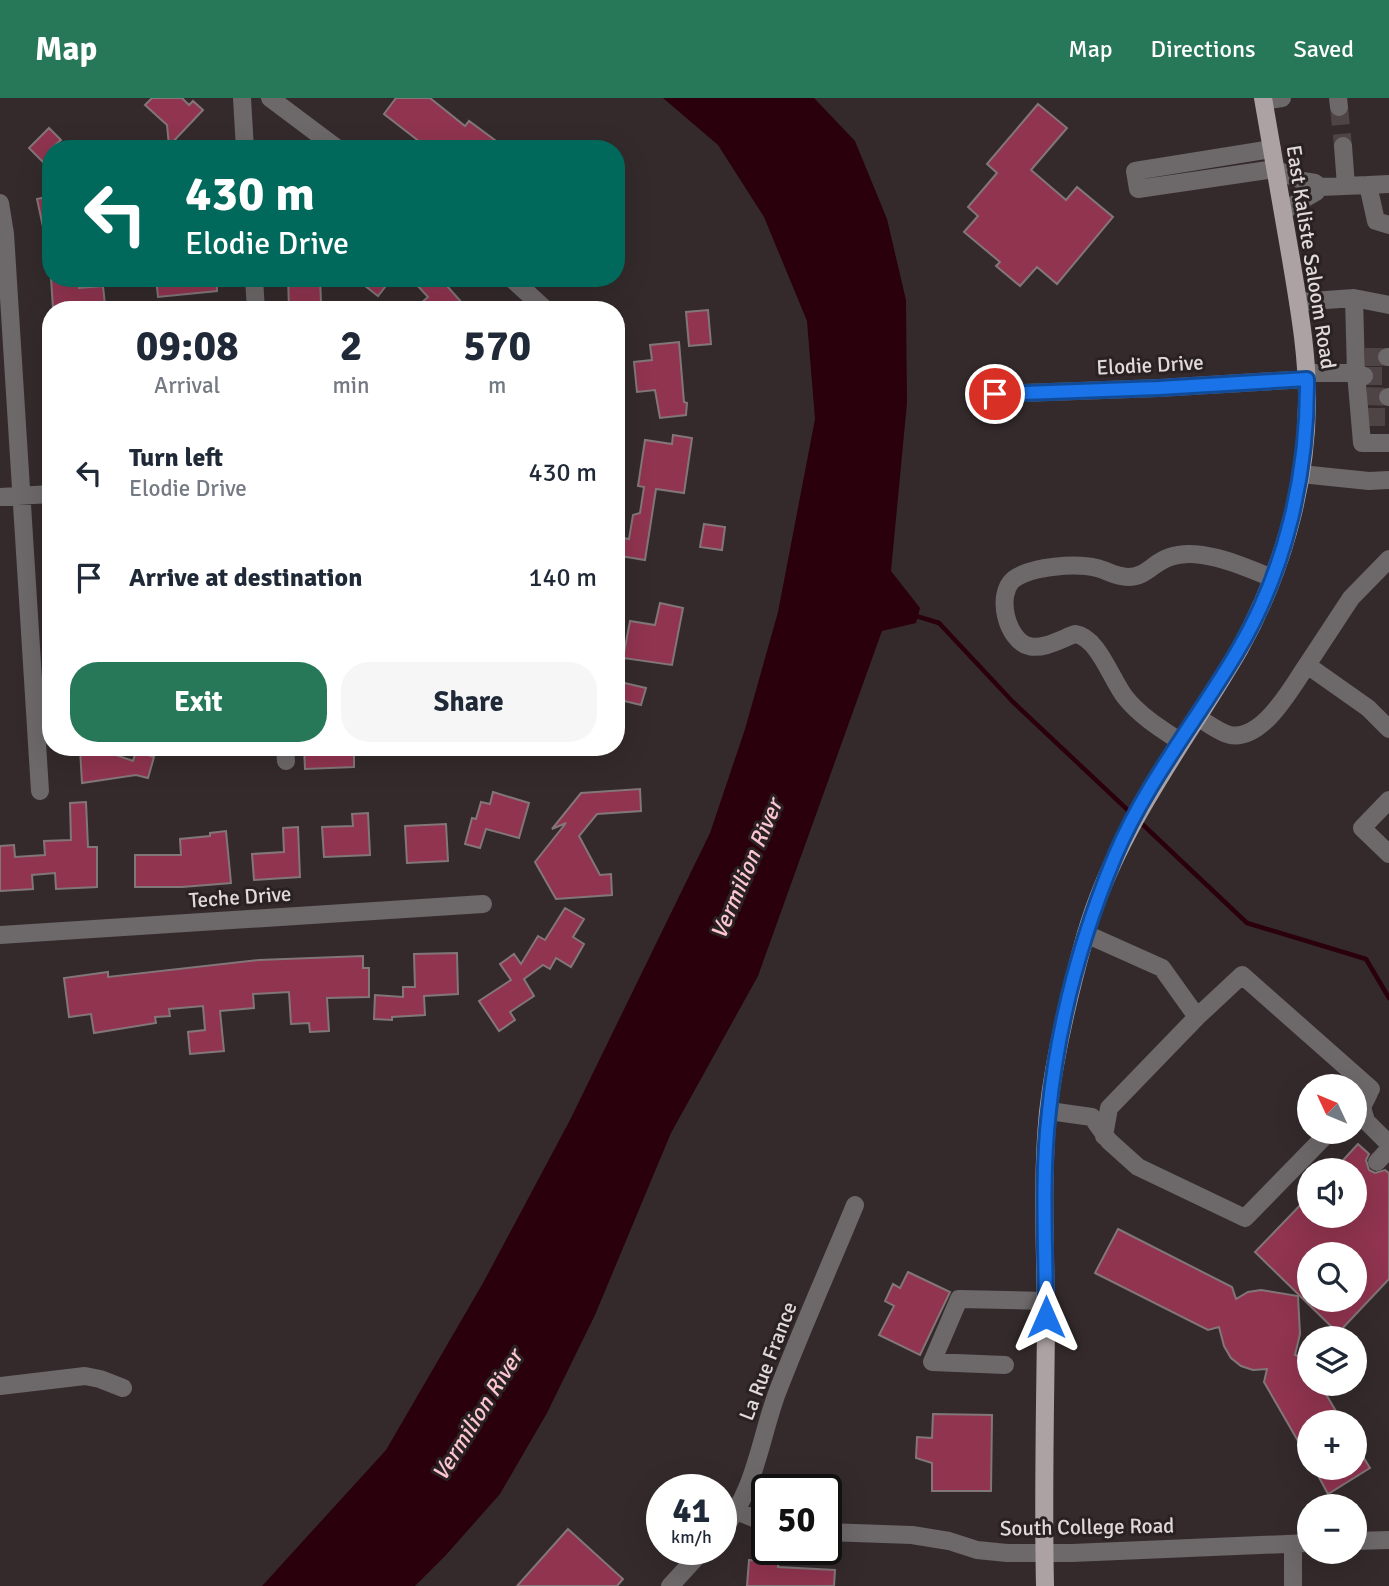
<!DOCTYPE html>
<meta charset="utf-8">
<style>
body{margin:0;font-family:Signika,sans-serif;background:#f6f6f7;color:#1f2937;height:100vh;display:flex;flex-direction:column;font-size:26px;white-space:nowrap}
*{box-sizing:border-box;margin:0}
p{font-size:23px;color:#747a83}
.icon{flex:none;width:38px;height:38px;fill:none;stroke:currentColor;stroke-width:2;stroke-linecap:round;stroke-linejoin:round}
.map{position:relative;flex:1;overflow:hidden}
.panel{position:absolute;left:42px;top:203px;width:583px;height:455px;display:flex;flex-direction:column;background:#fff;border-radius:28px;box-shadow:0 7px 28px #0002}
.panel>*{flex:none}
.top-card{position:absolute;left:42px;top:42px;width:583px;height:147px;border-radius:28px;box-shadow:0 7px 28px #0002;background:#00695c;color:#fff;overflow:hidden}
.needle{width:46px;rotate:314deg}
.buttons{position:absolute;left:1297px;top:976px;display:grid;gap:14px}
.buttons a{display:grid;place-items:center;width:70px;height:70px;border-radius:50%;background:#fff;box-shadow:0 7px 28px #0002;font-size:35px}
.speed{position:absolute;left:646px;top:1376px;display:flex;gap:14px;font-size:35px;font-weight:700;text-align:center}
.speed>*{display:grid;place-content:center;width:91px;height:91px;border-radius:50%;background:#fff;box-shadow:0 7px 28px #0002;line-height:1}
.speed small{font-size:18px;font-weight:400}
.speed .limit{border:4px solid #111;border-radius:10px;background:#fff;color:#111}
.pin{position:absolute;display:grid;place-items:center;width:60px;height:60px;color:#fff;margin:-30px;border:4px solid #fff;border-radius:50%;box-shadow:0 2px 7px #0007}
.me{position:absolute;width:77px;margin:-38px;rotate:0deg;stroke-linejoin:round;filter:drop-shadow(0 0 5px #0008)}
.turn{display:flex;align-items:center;gap:24px;height:147px;padding:0 28px;font-size:32px}
.turn .icon{width:91px;height:91px;stroke-width:2.5}
.turn b{display:block;font-size:49px;line-height:60px}
.eta{display:flex;justify-content:space-evenly;align-items:center;height:119px;text-align:center}
.eta b{font-size:42px;font-weight:800;line-height:49px}
.action{display:flex;gap:14px;margin-top:auto;padding:14px 28px}
.action a{flex:1;height:80px;border-radius:28px;background:#277859;color:#fff;font-size:28px;font-weight:800;line-height:80px;text-align:center}
.action a+a{background:#f6f6f7;color:#1f2937}
ul{padding:0;list-style:none}
li{display:flex;align-items:center;gap:21px;height:105px;padding:0 28px}
li div{flex:1}
li b{display:block;font-size:26px}
li em{font-style:normal}
header{display:flex;align-items:center;gap:42px;box-sizing:border-box;height:98px;padding:0 35px;background:#277859;color:#fff}
header strong{font-size:33px}
nav{display:flex;gap:38px;margin-inline-start:auto;font-size:24px}
.map>svg:first-child{display:block}
.water{fill:#2a000d}
.lines{fill:none;stroke-linecap:round;stroke-linejoin:round}
.stream{stroke:#2a000d;stroke-width:4.5}
.building{fill:#90344f;stroke:#827678;stroke-width:2;fill-rule:evenodd}
.minor-tunnel{stroke:#4e4446;stroke-width:18;stroke-dasharray:18 9;stroke-linecap:butt}
.minor{stroke:#6d6869;stroke-width:18}
.major{stroke:#aca2a4;stroke-width:18}
.route-casing{stroke:#114b97;stroke-width:18}
.route{stroke:#1a73e8;stroke-width:12}
.labels{text-anchor:middle;stroke-width:6;stroke-linejoin:round;paint-order:stroke}
.street-label{font-size:21px;fill:#e1dadc;stroke:#2a2123}
.water-label{font-size:23px;font-style:italic;fill:#fcc6d1;stroke:#2a2123}
</style>
<header>
<strong>Map</strong>
<nav><a>Map</a><a>Directions</a><a>Saved</a></nav>
</header>
<div class="map">
<svg width="1389" height="1488" viewBox="0 0 1389 1488">
<rect width="100%" height="100%" fill="#342a2c"/>
<path class="water" d="M 663,0 L 814,0 L 855,43 L 887,121 L 906,202 L 907,305 L 891,473 L 920,510 L 916,525 L 882,533 L 758,878 L 671,1035 L 595,1217 L 547,1315 L 500,1396 L 446,1457 L 415,1488 L 262,1488 L 386,1352 L 483,1185 L 570,1022 L 710,735 L 745,631 L 778,514 L 815,321 L 807,223 L 764,119 L 718,47 Z"/>
<g class="lines">
<path class="stream" d="M 913,517 L 939,525 L 1013,604 L 1133,717
M 1139,723 L 1247,825 L 1366,861 L 1389,900"/>
</g>
<path class="building" d="M 152,0 L 182,0 L 189,7 L 193,3 L 203,12 L 169,48 L 167,27 L 145,7 Z
M 396,0 L 430,0 L 465,28 L 469,23 L 507,51 L 429,51 L 384,16 Z
M 1038,6 L 1067,30 L 1031,72 L 1066,102 L 1077,89 L 1113,119 L 1057,186 L 1037,169 L 1020,188 L 996,168 L 1000,164 L 964,134 L 978,118 L 968,109 L 997,75 L 987,66 Z
M 49,30 L 61,42 L 51,51 L 51,72 L 29,50 Z
M 51,98 L 51,138 L 45,138 L 37,101 Z
M 51,180 L 79,180 L 79,190 L 103,188 L 105,207 L 53,211 Z
M 156,180 L 216,180 L 217,193 L 158,199 Z
M 288,180 L 320,180 L 321,204 L 313,204 L 313,210 L 289,211 Z
M 355,180 L 392,180 L 378,198 Z
M 423,180 L 440,180 L 463,206 L 457,212 L 427,212 L 421,205 L 428,199 L 416,186 Z
M 708,212 L 711,246 L 689,248 L 686,214 Z
M 679,244 L 684,304 L 687,305 L 686,317 L 660,320 L 655,292 L 637,294 L 634,264 L 652,262 L 650,247 Z
M 673,337 L 692,340 L 684,395 L 656,391 L 645,462 L 620,458 L 623,440 L 629,441 L 633,417 L 640,415 L 644,389 L 638,388 L 645,342 L 672,346 Z
M 704,426 L 725,429 L 722,452 L 700,449 Z
M 660,505 L 683,510 L 672,567 L 623,560 L 630,523 L 655,527 Z
M 616,583 L 646,590 L 641,607 L 616,601 Z
M 88,649 L 111,649 L 113,656 L 133,663 L 136,653 L 154,659 L 148,680 L 136,677 L 82,685 L 80,651 Z
M 304,649 L 354,651 L 354,669 L 305,671 Z
M 640,691 L 641,713 L 597,716 L 579,738 L 600,777 L 611,776 L 612,797 L 556,801 L 535,764 L 566,725 L 552,731 L 581,695 Z
M 493,694 L 529,705 L 519,740 L 486,731 L 480,750 L 465,746 L 472,720 L 476,721 L 481,704 L 490,706 Z
M 86,704 L 88,749 L 97,749 L 97,789 L 56,791 L 55,775 L 32,777 L 33,791 L 0,793 L 0,748 L 14,747 L 15,759 L 45,757 L 44,743 L 71,742 L 70,705 Z
M 368,715 L 370,757 L 324,759 L 322,729 L 353,728 L 352,716 Z
M 446,726 L 448,763 L 407,765 L 405,728 Z
M 298,729 L 300,779 L 254,782 L 252,756 L 284,754 L 283,730 Z
M 226,733 L 231,785 L 182,789 L 135,789 L 135,757 L 181,757 L 180,741 L 210,738 L 210,735 Z
M 565,810 L 584,821 L 573,839 L 584,846 L 571,869 L 556,860 L 550,871 L 543,867 L 524,881 L 534,898 L 510,914 L 515,922 L 499,933 L 479,903 L 511,882 L 500,866 L 514,856 L 521,866 L 538,838 L 545,842 Z
M 457,855 L 458,896 L 424,898 L 425,917 L 392,919 L 392,922 L 374,921 L 375,897 L 403,899 L 403,889 L 415,889 L 414,856 Z
M 363,858 L 363,870 L 369,870 L 369,899 L 327,900 L 329,933 L 310,934 L 309,925 L 291,926 L 289,894 L 253,896 L 254,910 L 220,913 L 224,953 L 190,956 L 188,934 L 205,932 L 203,908 L 169,911 L 170,918 L 155,919 L 156,925 L 94,935 L 91,916 L 69,919 L 64,880 L 108,874 L 108,879 L 259,862 Z
M 1358,1046 L 1369,1056 L 1366,1062 L 1369,1072 L 1375,1075 L 1385,1072 L 1389,1075 L 1389,1181 L 1338,1235 L 1255,1154 L 1309,1098 L 1309,1118 L 1354,1118 L 1354,1073 L 1333,1073 ZM 1309,1157 L 1354,1157 L 1354,1202 L 1309,1202 Z
M 1118,1131 L 1232,1189 L 1236,1201 L 1248,1194 L 1261,1192 L 1298,1198 L 1300,1236 L 1295,1257 L 1305,1260 L 1309,1268 L 1309,1286 L 1320,1286 L 1343,1325 L 1309,1325 L 1309,1362 L 1264,1284 L 1267,1271 L 1253,1272 L 1241,1268 L 1231,1260 L 1224,1248 L 1219,1229 L 1208,1232 L 1095,1175 Z
M 908,1174 L 950,1194 L 920,1257 L 879,1237 L 894,1208 L 885,1203 L 893,1186 L 900,1190 Z
M 933,1316 L 992,1317 L 991,1393 L 932,1393 L 932,1365 L 916,1360 L 917,1339 L 932,1340 Z
M 1354,1344 L 1370,1370 L 1328,1396 L 1314,1370 L 1354,1370 Z
M 568,1431 L 623,1481 L 617,1488 L 517,1488 Z
M 749,1462 L 779,1464 L 778,1469 L 835,1472 L 834,1488 L 747,1488 Z"/>
<g class="lines">
<path class="minor-tunnel" d="M 1339,9 L 1343,48
M 1365,259 L 1387,259
M 1364,278 L 1389,278
M 1366,298 L 1388,299
M 1367,319 L 1389,319"/>
<path class="minor" d="M 242,0 L 245,51
M 270,0 L 338,51
M 1338,0 L 1339,9
M 1264,3 L 1282,0
M 1343,48 L 1346,88
M 1272,51 L 1135,73 L 1138,91 L 1275,71 L 1303,83 L 1315,85 L 1320,89 L 1368,87 L 1376,123 L 1389,127
M 1368,87 L 1389,86
M 0,105 L 5,136 L 40,693
M 1283,113 L 1316,94 L 1320,89
M 254,180 L 256,212
M 511,180 L 546,212
M 1354,200 L 1389,207
M 1298,204 L 1354,200 L 1356,275 L 1307,275
M 1387,259 L 1389,259
M 1364,278 L 1356,275 L 1362,345 L 1389,345
M 995,296 L 1159,290 L 1307,281
M 1388,299 L 1389,299
M 1301,376 L 1369,383 L 1389,382
M 0,399 L 51,396
M 1389,461 L 1351,500 L 1307,567 L 1368,610 L 1389,631
M 1197,619 C 1206,624 1220,635 1230,637 C 1263,643 1291,590 1307,567
M 1181,644 C 1161,631 1140,618 1125,599 C 1111,581 1098,539 1075,536 C 1061,541 1043,552 1029,548 C 1007,543 995,496 1014,481 C 1032,468 1076,465 1097,470 C 1108,473 1116,479 1128,479 C 1147,479 1153,464 1170,459 C 1199,448 1245,469 1272,480
M 285,649 L 286,663
M 1389,702 L 1362,730 L 1389,756
M 1086,836 L 1162,870 L 1197,919 L 1242,877 L 1371,991 L 1354,1008
M 0,837 L 483,806
M 1369,995 L 1362,1009 L 1366,1023 L 1389,1046
M 1049,1013 L 1092,1019 L 1109,1043 L 1138,1069 L 1245,1120 L 1329,1034
M 1104,1038 L 1109,1010 L 1197,919
M 1377,1064 L 1389,1051
M 1005,1267 L 932,1264 L 959,1201 L 1046,1203
M 0,1288 L 85,1278 L 100,1281 L 123,1290
M 736,1413 L 766,1425
M 721,1433 C 755,1395 760,1341 777,1295 C 801,1232 829,1170 855,1107
M 826,1434 L 912,1437 L 949,1443 L 977,1452 L 1007,1455 L 1072,1455 L 1309,1445
M 1354,1443 L 1389,1442
M 1293,1446 L 1293,1488
M 670,1488 L 704,1451"/>
<path class="major" d="M 1045,1488 C 1043,1402 1045,1317 1046,1231 C 1046,1159 1041,1086 1048,1014 C 1055,954 1069,896 1085,839 C 1115,732 1184,647 1239,552 C 1280,479 1306,392 1307,307 C 1308,258 1299,210 1291,161 C 1282,107 1272,54 1263,0"/>
</g>
<g class="lines">
<g class="route-casing">
<path id="route" d="M 995,296 L 1159,290 L 1307,281 C 1308,375 1286,472 1237,554 C 1197,622 1146,685 1115,758 C 1081,839 1058,926 1049,1013 C 1041,1081 1046,1151 1046,1219"/>
</g>
<use href="#route" class="route"/>
</g>
<g class="labels">
<g class="street-label">
<text transform="translate(1311 159) rotate(81)" y="7">East Kaliste Saloom Road</text>
<text transform="translate(1150 267) rotate(-3)" y="7">Elodie Drive</text>
<text transform="translate(240 799) rotate(-4)" y="7">Teche Drive</text>
<text transform="translate(768 1263) rotate(-69)" y="7">La Rue France</text>
<text transform="translate(1087 1429) rotate(-1)" y="7">South College Road</text>
</g>
<g class="water-label">
<text transform="translate(746 771) rotate(-67)" y="8">Vermilion River</text>
<text transform="translate(477 1317) rotate(-58)" y="8">Vermilion River</text>
</g>
</g>
</svg>
<div class="buttons">
<a><svg class="needle" viewBox="-14 -14 28 28"><path d="M0-13l5 13h-10z" fill="#e53935"/><path d="M0 13l5-13h-10z" fill="#747a83"/></svg></a>
<a><svg class="icon" aria-label="sound" viewBox="0 0 24 24"><path d="M4 9h4l5-4v14l-5-4H4zM17 9q2 3 0 6"/></svg></a>
<a><svg class="icon" aria-label="search" viewBox="0 0 24 24"><circle cx="10" cy="10" r="6"/><path d="M15 15l6 6"/></svg></a>
<a><svg class="icon" aria-label="layers" viewBox="0 0 24 24"><path d="M12 4l9 5-9 5-9-5zM3 14l9 5 9-5"/></svg></a>
<a>+</a>
<a>−</a>
</div>
<div class="speed"><div>41<small>km/h</small></div><div class="limit">50</div></div>
<div class="pin" style="left:995px;top:296px;background:#d93025"><svg class="icon" aria-label="arrive" viewBox="0 0 24 24"><path d="M6 21V4h12l-3 4 3 4H6"/></svg></div>
<svg class="me" style="left:1046px;top:1219px" viewBox="-20 -20 40 40"><path d="M0-17L14 15 0 8-14 15z" fill="#1a73e8" stroke="#fff" stroke-width="4"/></svg>
<div class="top-card">
<div class="turn"><svg class="icon" aria-label="left" viewBox="0 0 24 24"><path d="M17 20v-9H6M10 6l-5 5 5 5"/></svg><div><b>430 m</b>Elodie Drive</div></div>
</div>
<section class="panel">
<div class="eta">
<div><b>09:08</b><p>Arrival</p></div>
<div><b>2</b><p>min</p></div>
<div><b>570</b><p>m</p></div>
</div>
<ul>
<li><svg class="icon" aria-label="left" viewBox="0 0 24 24"><path d="M17 20v-9H6M10 6l-5 5 5 5"/></svg><div><b>Turn left</b><p>Elodie Drive</p></div><em>430 m</em></li>
<li><svg class="icon" aria-label="arrive" viewBox="0 0 24 24"><path d="M6 21V4h12l-3 4 3 4H6"/></svg><div><b>Arrive at destination</b></div><em>140 m</em></li>
</ul>
<div class="action"><a>Exit</a><a>Share</a></div>
</section>
</div>
